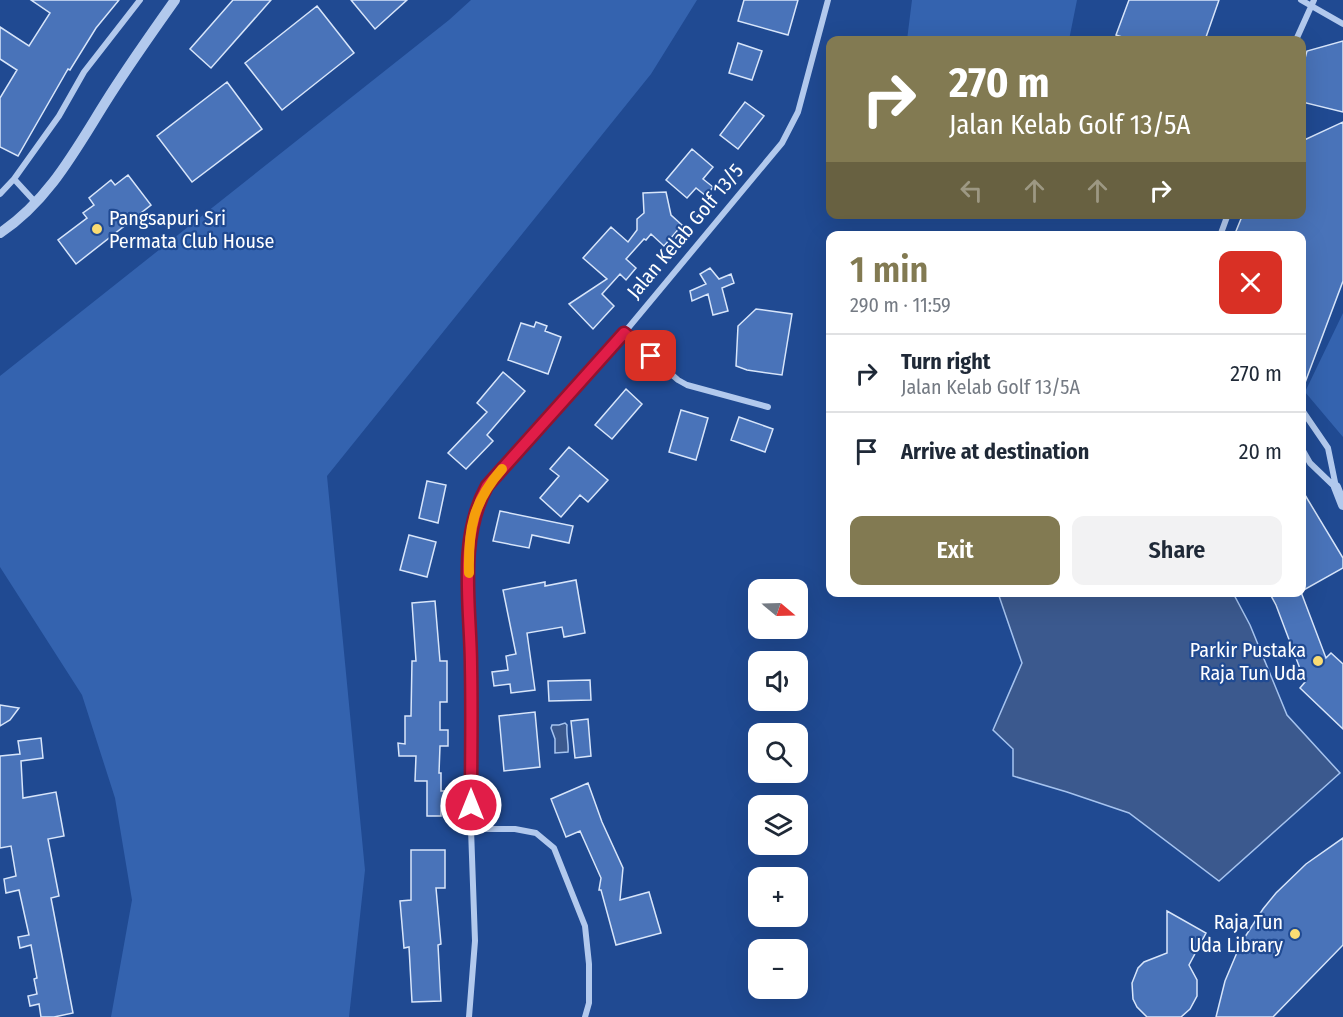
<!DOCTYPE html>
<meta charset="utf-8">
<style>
body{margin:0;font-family:"Fira Sans Condensed",sans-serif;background:#f2f2f3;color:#1f2937;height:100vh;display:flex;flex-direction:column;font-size:22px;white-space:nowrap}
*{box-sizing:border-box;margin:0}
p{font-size:20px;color:#747a83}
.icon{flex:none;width:33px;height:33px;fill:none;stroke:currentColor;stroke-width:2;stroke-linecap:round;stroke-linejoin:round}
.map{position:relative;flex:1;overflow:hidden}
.side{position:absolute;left:826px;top:231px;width:480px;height:366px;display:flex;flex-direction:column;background:#fff;border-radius:12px;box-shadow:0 6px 24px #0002}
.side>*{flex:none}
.top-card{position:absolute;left:826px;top:36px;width:480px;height:183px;border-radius:12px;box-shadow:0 6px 24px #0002;background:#827a52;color:#fff;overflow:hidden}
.needle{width:39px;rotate:109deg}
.tools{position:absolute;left:748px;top:579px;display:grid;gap:12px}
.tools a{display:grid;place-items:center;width:60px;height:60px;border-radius:12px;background:#fff;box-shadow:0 6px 24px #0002;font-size:30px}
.pin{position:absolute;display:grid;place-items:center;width:51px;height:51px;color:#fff;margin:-26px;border-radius:12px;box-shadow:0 3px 9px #0006}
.me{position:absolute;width:66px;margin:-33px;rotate:0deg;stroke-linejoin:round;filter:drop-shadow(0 0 4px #0008)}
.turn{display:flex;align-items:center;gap:21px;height:126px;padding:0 24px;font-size:27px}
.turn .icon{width:78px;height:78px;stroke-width:2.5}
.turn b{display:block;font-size:42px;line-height:51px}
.lanes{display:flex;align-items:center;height:57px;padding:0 24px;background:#0003;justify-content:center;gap:30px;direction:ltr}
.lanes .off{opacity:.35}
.round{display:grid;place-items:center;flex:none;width:63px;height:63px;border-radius:12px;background:#f2f2f3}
.overview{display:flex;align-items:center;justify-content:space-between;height:102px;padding:0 24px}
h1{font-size:36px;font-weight:600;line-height:45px;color:#827a52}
.action{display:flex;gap:12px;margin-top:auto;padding:12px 24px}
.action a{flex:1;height:69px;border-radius:12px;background:#827a52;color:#fff;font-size:24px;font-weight:600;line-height:69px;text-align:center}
.action a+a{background:#f2f2f3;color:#1f2937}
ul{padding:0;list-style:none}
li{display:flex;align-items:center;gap:18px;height:78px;padding:0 24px;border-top:2px solid #e0e1e3}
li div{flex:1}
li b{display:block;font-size:22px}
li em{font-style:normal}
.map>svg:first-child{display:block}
.green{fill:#3463af}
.water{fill:#3b598e;stroke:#a5c3ef;stroke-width:1.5}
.building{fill:#4973b9;stroke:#d7e5fa;stroke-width:1.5}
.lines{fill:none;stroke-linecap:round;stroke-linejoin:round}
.minor{stroke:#b2c9ed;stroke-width:6}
.tertiary{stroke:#b2c9ed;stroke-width:10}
.route-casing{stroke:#92132f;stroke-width:15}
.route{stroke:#e11d48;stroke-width:10}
.slow{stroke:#f59e0b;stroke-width:10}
.poi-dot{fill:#fadc73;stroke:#204a92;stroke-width:2}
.labels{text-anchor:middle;stroke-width:4.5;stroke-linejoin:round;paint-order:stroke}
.poi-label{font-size:20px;fill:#fff;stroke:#204a92;text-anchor:end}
.street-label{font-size:20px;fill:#fff;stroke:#204a92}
</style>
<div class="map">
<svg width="1343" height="1017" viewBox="0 0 1343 1017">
<rect width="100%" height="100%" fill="#204a92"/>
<path class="green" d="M 471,0 L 697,0 L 651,74 L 327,476 L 365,870 L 349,1017 L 111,1017 L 132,900 L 115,798 L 82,695 L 0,567 L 0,376 L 449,20 Z
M 912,0 L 1077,0 L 1069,40 L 907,40 Z
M 1343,313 L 1343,437 L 1305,392 Z"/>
<path class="water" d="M 998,593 L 1233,593 L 1250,625 L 1287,715 L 1340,773 L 1219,881 L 1129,813 L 1067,792 L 1013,776 L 1013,749 L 993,730 L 1022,663 Z
M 565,723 L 567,725 C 566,735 569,744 568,752 L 555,753 L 555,739 L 551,728 L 552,725 L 559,725 Z"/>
<path class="building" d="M 31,0 L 119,0 L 96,28 L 70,70 L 68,69 L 18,156 L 0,147 L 0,98 L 17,70 L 0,59 L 0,27 L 29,46 L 50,13 Z
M 233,0 L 271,0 L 211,68 L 190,49 Z
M 351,0 L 407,0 L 375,29 Z
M 744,0 L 798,0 L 788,35 L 738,21 Z
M 1129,0 L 1219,0 L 1205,40 L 1131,40 L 1116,35 Z
M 317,6 L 354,53 L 282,110 L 245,63 Z
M 1343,41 L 1343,112 L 1302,102 L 1302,69 L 1307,51 Z
M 738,43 L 762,51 L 752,80 L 729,73 Z
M 227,82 L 262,129 L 192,182 L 157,136 Z
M 745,102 L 764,116 L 738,149 L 720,135 Z
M 1343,122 L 1343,281 L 1303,388 L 1302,236 L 1234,236 L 1243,214 L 1302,214 L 1302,141 Z
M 692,149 L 713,167 L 703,179 L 713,187 L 706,196 L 696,188 L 687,198 L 666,180 Z
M 128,175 L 151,205 L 76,264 L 58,240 L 87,218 L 83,213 L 94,205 L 89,198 L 111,180 L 115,185 Z
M 666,192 L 671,215 L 682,225 L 664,246 L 651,234 L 646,240 L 644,239 L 626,259 L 636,268 L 626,280 L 620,274 L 602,294 L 614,306 L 593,329 L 569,304 L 607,279 L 583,258 L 611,227 L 628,242 L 637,230 L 637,219 L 644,213 L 643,193 Z
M 710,268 L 719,279 L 731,274 L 734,283 L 722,288 L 728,311 L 713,315 L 708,294 L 692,301 L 690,291 L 706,284 L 700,274 Z
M 756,309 L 792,314 L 782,375 L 747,370 L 736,366 L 738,326 Z
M 536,322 L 547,326 L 545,331 L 561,337 L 548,374 L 508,360 L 521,323 L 534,327 Z
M 503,372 L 525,391 L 487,435 L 493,441 L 466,469 L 448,453 L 487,412 L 477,403 Z
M 626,389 L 642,404 L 612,439 L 595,425 Z
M 681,410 L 708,418 L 696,460 L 669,452 Z
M 739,417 L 773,429 L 765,452 L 731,440 Z
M 569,447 L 608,480 L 588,502 L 580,495 L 561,517 L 540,498 L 559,476 L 550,469 Z
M 427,481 L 446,485 L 438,523 L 419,518 Z
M 1302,490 L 1343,558 L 1343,568 L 1302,591 Z
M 500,511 L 573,526 L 569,543 L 532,535 L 529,548 L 493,541 Z
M 409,535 L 436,542 L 427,577 L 400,570 Z
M 576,580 L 585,633 L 564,637 L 562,627 L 527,633 L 535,690 L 511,693 L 510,684 L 494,686 L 492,672 L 508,670 L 506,656 L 516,654 L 503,590 L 545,582 L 545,586 Z
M 1269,592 L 1301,592 L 1326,658 L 1331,653 L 1343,664 L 1343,729 L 1300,688 L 1305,682 L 1276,605 Z
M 435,601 L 440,661 L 447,661 L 447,702 L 440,702 L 440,730 L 448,730 L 448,746 L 440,746 L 439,773 L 441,773 L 441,791 L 451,791 L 451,806 L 441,806 L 441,816 L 427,816 L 427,781 L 415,781 L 416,756 L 399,756 L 398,743 L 405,744 L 405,716 L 411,716 L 412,661 L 416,661 L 412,603 Z
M 590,680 L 591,700 L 549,701 L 548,681 Z
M 0,705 L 19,708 L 10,720 L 0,726 Z
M 535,712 L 540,767 L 504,771 L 499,716 Z
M 588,719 L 591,756 L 575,758 L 571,721 Z
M 41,738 L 43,758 L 21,761 L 23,798 L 56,792 L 64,836 L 48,839 L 59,896 L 51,898 L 73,1013 L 54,1017 L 41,1017 L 39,1004 L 30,1006 L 28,996 L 37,994 L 34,979 L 37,978 L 31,945 L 20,948 L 18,937 L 29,935 L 19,890 L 6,893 L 4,879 L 16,876 L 11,846 L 0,848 L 0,756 L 20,754 L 18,741 Z
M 588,783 L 602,822 L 623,868 L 620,900 L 649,892 L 661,933 L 616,945 L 601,890 L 599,890 L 601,878 L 580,831 L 566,837 L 551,799 Z
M 1343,838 L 1343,945 L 1273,1017 L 1216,1017 L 1225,981 L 1241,943 L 1263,909 L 1276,893 L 1306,864 Z
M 411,850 L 445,850 L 445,888 L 436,888 L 441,944 L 438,945 L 441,1001 L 412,1002 L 409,947 L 404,948 L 400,901 L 411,900 Z
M 1167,911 L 1206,933 L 1189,965 L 1197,980 L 1197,996 L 1190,1009 L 1181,1017 L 1147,1017 L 1137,1007 L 1133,999 L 1132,983 L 1138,968 L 1144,962 L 1167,953 Z"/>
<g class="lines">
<path class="minor" d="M 1301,0 L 1343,24
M 1296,40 L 1314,0
M 14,179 L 36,203
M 0,194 L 14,179 L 59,116 L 84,72 L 140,0
M 1220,236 L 1228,214
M 624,333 L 678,380 L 687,385 L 768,407
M 1302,410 L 1328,448 L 1336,487
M 1302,449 L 1310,463 L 1335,487
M 471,829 L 515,829 L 536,833 L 554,848 L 585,926 L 589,964 L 589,1003 L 585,1017
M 469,1017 L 475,941 L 471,829 L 471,666 L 468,554 L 475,514 L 487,486 L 624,333 L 782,143 L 798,112 L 828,0"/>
<path class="tertiary" d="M 0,233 C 51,199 78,145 110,95 C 131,62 153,31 175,0
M 1336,487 L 1343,505"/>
</g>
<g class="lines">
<g class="route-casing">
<path id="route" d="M 471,805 C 471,759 472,713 471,667 C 471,608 457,541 487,486 L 624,333 L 651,356"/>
</g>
<use href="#route" class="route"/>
<path class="slow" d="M 469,573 C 468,529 473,502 502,469"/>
</g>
<g class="poi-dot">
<circle cx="97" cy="229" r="6"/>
<circle cx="1318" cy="661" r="6"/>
<circle cx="1295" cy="934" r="6"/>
</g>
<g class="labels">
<g class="poi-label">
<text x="109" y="225" text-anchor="start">Pangsapuri Sri<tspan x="109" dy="23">Permata Club House</tspan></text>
<text x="1306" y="657">Parkir Pustaka<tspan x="1306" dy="23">Raja Tun Uda</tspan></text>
<text x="1283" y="929">Raja Tun<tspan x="1283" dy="23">Uda Library</tspan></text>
</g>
<g class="street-label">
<text transform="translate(685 231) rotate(-50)" y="7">Jalan Kelab Golf 13/5</text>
</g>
</g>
</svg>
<div class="tools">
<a><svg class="needle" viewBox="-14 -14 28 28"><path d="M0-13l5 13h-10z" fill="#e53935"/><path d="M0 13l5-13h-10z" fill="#747a83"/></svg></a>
<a><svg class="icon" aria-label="sound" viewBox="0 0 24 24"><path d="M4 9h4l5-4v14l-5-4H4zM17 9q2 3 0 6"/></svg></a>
<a><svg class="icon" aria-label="search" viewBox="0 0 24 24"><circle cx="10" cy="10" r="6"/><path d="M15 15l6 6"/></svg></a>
<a><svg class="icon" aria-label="layers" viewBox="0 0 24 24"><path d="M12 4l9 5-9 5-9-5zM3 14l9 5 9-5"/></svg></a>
<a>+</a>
<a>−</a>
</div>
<div class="pin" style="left:651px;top:356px;background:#d93025"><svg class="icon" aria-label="arrive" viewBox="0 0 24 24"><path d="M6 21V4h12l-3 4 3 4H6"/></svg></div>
<svg class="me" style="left:471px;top:805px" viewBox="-20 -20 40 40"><circle r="17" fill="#e11d48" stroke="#fff" stroke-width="3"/><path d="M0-11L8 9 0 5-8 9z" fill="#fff"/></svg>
<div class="top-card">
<div class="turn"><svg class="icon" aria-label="right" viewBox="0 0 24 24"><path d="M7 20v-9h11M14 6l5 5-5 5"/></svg><div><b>270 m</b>Jalan Kelab Golf 13/5A</div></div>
<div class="lanes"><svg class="icon off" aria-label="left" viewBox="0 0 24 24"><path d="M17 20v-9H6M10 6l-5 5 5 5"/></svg><svg class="icon off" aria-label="ahead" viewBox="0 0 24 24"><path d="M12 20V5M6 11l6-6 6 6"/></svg><svg class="icon off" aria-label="ahead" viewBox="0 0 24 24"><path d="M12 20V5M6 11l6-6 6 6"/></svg><svg class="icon" aria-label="right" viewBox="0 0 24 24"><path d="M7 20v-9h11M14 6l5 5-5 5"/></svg></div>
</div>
<section class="side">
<div class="overview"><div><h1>1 min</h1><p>290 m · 11:59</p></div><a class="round" style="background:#d93025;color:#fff"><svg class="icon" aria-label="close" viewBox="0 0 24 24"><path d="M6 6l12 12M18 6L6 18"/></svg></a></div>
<ul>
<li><svg class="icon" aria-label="right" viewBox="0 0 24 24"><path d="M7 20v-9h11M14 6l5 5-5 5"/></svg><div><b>Turn right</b><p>Jalan Kelab Golf 13/5A</p></div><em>270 m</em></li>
<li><svg class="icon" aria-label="arrive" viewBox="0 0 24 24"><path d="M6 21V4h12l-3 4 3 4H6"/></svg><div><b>Arrive at destination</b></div><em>20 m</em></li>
</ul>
<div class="action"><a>Exit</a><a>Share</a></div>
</section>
</div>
